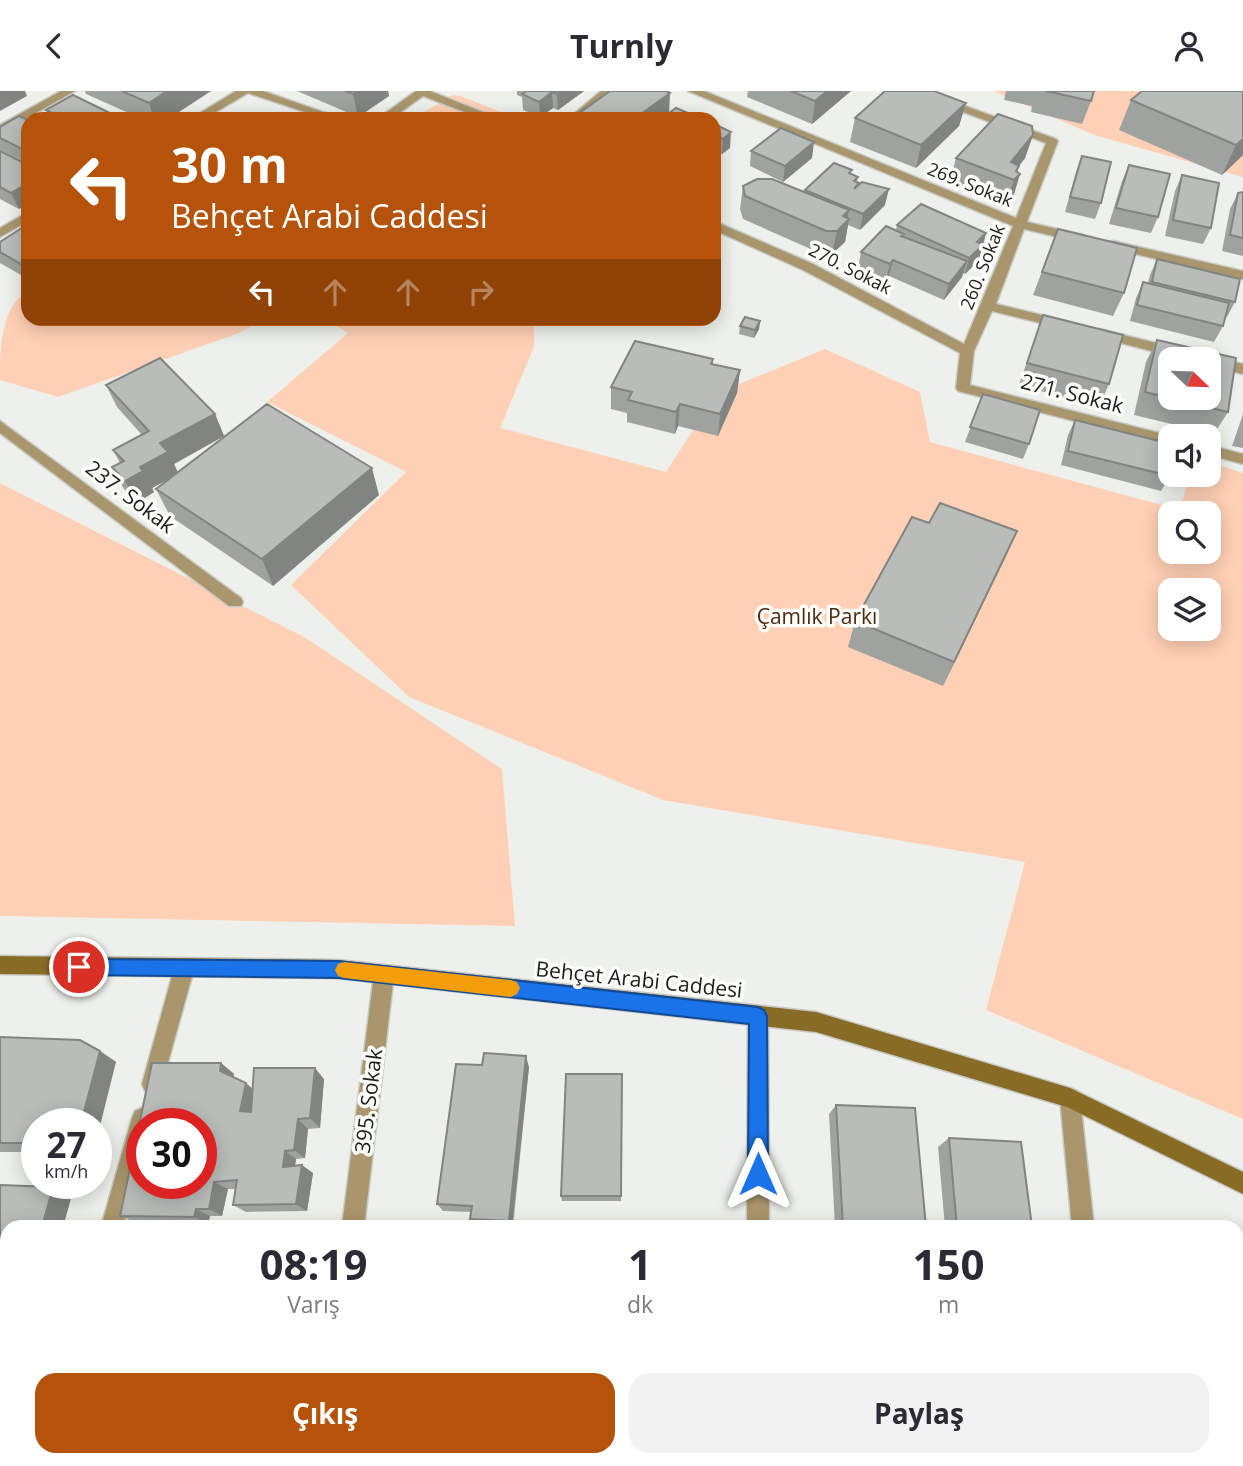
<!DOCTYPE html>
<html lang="tr">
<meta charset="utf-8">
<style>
body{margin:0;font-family:"Open Sans",sans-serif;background:#f2f2f3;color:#2b2b33;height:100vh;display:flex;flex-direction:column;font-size:26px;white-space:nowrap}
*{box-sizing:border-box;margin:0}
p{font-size:23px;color:#7c7c81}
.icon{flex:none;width:38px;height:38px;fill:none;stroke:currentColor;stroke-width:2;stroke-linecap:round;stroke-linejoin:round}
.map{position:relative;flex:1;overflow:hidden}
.side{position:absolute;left:0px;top:1129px;width:1244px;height:247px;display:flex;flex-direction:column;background:#fff;border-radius:21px 21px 0 0;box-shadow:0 4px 18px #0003}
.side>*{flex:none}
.guide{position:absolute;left:21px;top:21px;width:700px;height:214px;border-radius:21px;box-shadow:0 4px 18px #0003;background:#b45309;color:#fff;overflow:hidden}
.needle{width:46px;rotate:113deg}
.tools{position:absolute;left:1158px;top:256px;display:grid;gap:14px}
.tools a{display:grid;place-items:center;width:63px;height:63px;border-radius:14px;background:#fff;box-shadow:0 4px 18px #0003;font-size:35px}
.speed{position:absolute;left:21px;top:1017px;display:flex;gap:14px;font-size:35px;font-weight:700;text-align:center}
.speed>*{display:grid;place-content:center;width:91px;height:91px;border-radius:50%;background:#fff;box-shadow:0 4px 18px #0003;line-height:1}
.speed small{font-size:18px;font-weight:400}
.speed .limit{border:10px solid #d22;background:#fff;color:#111}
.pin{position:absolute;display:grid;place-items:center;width:60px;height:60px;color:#fff;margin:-30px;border:4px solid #fff;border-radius:50%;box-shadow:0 2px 7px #0007}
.me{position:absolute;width:77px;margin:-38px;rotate:0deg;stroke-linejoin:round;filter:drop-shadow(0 0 5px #0008)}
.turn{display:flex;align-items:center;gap:24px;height:147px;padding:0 35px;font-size:32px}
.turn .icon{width:91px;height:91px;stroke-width:2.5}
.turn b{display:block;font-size:49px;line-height:60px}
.lanes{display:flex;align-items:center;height:66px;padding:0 35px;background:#0003;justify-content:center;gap:35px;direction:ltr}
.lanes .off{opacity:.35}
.eta{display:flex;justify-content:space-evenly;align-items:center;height:119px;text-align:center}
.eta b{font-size:42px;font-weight:700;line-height:49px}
.button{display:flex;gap:14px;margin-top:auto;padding:14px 35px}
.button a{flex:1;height:80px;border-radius:21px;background:#b45309;color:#fff;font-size:28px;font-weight:700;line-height:80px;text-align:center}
.button a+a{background:#f2f2f3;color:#2b2b33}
header{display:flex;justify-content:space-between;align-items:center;height:91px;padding:0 35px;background:#fff;font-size:32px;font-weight:700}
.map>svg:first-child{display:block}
.green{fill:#ffd0b5;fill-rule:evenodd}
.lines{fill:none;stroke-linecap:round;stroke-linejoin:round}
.minor-casing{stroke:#c8cac6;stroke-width:3}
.secondary-casing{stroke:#c8cac6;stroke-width:3}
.minor{fill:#aa966c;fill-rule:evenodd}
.secondary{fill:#886b25;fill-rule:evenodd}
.wall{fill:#9fa3a0}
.shaded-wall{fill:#828482}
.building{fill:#b9bdba;stroke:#828482;stroke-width:2;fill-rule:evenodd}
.route{fill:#1a73e8;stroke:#114b97;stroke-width:2}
.slow{fill:#f59e0b}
.labels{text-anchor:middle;stroke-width:7;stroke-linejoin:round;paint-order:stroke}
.far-street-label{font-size:18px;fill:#1d1d1c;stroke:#fcfdf8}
.street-label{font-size:21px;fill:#1d1d1c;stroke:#fcfdf8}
.park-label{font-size:21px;fill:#4d2911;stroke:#fcfdf8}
</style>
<header><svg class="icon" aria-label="back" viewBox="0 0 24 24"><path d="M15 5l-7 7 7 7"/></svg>Turnly<svg class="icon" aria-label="person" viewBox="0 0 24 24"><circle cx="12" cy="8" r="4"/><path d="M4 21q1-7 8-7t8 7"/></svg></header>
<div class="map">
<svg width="1243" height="1375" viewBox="0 0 1243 1375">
<rect width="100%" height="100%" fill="#eef0eb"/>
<path class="green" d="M 993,0 L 1243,0 L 1243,86 L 1094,44 Z
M 452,4 L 460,5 L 519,28 L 413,28 Z
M 28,200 L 28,228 L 264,228 L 239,242 L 58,306 L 0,289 C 0,258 0,216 28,200 Z
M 326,228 L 534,228 L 534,256 L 500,337 L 666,381 L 717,302 L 825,258 L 920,301 L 930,351 L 1180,419 L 1190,383 L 1209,383 L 1209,371 L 1243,382 L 1243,1028 L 986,919 L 1025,771 L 663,709 L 409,606 L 291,494 L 406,381 L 267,311 L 348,242 ZM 1171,422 L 1209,422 L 1209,460 L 1171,460 ZM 1171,499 L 1209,499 L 1209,537 L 1171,537 Z
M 0,392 L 306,547 L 502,678 L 515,835 L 0,825 Z"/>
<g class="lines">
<g class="minor-casing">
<path id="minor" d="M 61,0 L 75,0 L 0,42 L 0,34 Z
M 236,0 L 263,0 L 343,28 L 326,28 L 248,2 L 204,28 L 190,28 Z
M 416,0 L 430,0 L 500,28 L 483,28 L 423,5 L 391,28 L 377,28 Z
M 601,0 L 614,0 L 581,28 L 568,28 Z
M 688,0 L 704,0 L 1016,127 L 1046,52 L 907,0 L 924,0 L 1056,48 L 1058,50 L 1027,131 L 1083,144 L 1085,147 L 1079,151 L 1024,138 L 996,213 L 1070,231 L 1072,234 L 1065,238 L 992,220 L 974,260 L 970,294 L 1171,345 L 1171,355 L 958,300 L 956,297 L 960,262 L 803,179 L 714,139 L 714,130 L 813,173 L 964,253 L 1013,135 Z
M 28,121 L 28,130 L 0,146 L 0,137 Z
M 1113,150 L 1243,180 L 1243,188 L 1109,157 L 1109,151 Z
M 1099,238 L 1201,263 L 1208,268 L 1182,268 L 1094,245 L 1092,242 Z
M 1213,266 L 1243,273 L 1243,283 L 1209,275 L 1208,268 Z
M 0,330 L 241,507 L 243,511 L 241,515 L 229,515 L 0,342 Z
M 1209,354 L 1243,363 L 1243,373 L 1209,364 Z
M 184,869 L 191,872 L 194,878 L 162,993 L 159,1000 L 152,1003 L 145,1000 L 142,993 L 174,878 L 177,872 Z
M 384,874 L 391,876 L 394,883 L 364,1136 L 342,1136 L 374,883 L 377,876 Z
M 758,915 L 765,918 L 768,925 L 769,1136 L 747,1136 L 748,925 L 751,918 Z
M 1070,997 L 1077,1000 L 1080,1007 L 1094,1136 L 1072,1136 L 1060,1007 L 1063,1000 Z
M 142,1017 L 149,1020 L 152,1027 L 151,1032 L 142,1032 L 142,1066 L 123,1136 L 101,1136 L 132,1027 L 135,1020 Z
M 34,1368 L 58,1368 L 56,1375 L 32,1375 Z
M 313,1368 L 337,1368 L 337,1375 L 313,1375 Z
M 745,1368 L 769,1368 L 769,1375 L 745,1375 Z
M 1096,1368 L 1120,1368 L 1121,1375 L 1097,1375 Z"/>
</g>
<g class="secondary-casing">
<path id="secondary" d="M 0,865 L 338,869 L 816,921 L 1070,997 L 1243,1081 L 1243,1103 L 1067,1016 L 816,941 L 338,887 L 0,883 Z"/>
</g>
<use href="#minor" class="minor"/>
<use href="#secondary" class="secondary"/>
</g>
<path class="wall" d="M 85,0 L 211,0 L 168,28 L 142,28 L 86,3 Z
M 297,0 L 388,0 L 389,5 L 358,26 Z
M 517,0 L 584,0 L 558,19 L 553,17 L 540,26 L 523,19 L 522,6 L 517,4 Z
M 748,0 L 851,0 L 812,33 L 747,6 Z
M 1006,0 L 1095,0 L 1082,33 L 1031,21 L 1032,15 L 1004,9 Z
M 1243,0 L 1243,64 L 1222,84 L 1119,39 L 1131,9 Z
M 966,12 L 959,35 L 916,77 L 850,51 L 855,27 Z
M 46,19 L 122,28 L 50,28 Z
M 28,29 L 28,73 L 0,59 L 0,36 Z
M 714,33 L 730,57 L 722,63 L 717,62 L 714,68 Z
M 1033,44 L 1025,67 L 1018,76 L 1013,107 L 1006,113 L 950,91 L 956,67 Z
M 0,60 L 19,118 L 0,108 Z
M 751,60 L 812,67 L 783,91 L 750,75 Z
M 1082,65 L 1101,112 L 1095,128 L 1065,121 L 1076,81 Z
M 1129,74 L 1158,126 L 1151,142 L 1109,133 L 1122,90 Z
M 851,83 L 858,86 L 857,91 L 859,92 L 858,94 L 885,114 L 860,139 L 848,134 L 845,151 L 832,163 L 822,163 L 743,128 L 740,118 L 743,95 L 804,101 L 805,99 Z
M 1182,84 L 1211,137 L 1203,153 L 1165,145 L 1175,100 Z
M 1243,101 L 1243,165 L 1222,160 L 1230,118 L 1238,102 Z
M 28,133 L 28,188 L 0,172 L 0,151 Z
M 897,134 L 986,142 L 979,169 L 965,183 L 963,182 L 962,186 L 944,209 L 889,185 L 886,189 L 858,177 L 861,161 L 896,139 Z
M 1058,138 L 1124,202 L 1113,225 L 1033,204 Z
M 1157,168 L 1235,211 L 1227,226 L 1225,226 L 1223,235 L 1214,251 L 1130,230 L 1136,207 L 1143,191 L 1148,192 L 1150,184 Z
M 1043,224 L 1109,293 L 1099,316 L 1019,294 Z
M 760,230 L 759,238 L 754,247 L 739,243 L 740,235 Z
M 1157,249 L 1228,321 L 1214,343 L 1134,324 L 1146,271 Z
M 713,268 L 713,273 L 740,279 L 737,302 L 718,345 L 678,335 L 675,343 L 627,331 L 627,322 L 611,318 L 611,296 Z
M 106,294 L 215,323 L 224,345 L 174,373 L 178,381 L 379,404 L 273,495 L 170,425 L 156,398 L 167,389 L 152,397 L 154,401 L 137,412 L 124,398 L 112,376 L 120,372 L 113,359 L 142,344 L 117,316 Z
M 983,303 L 1029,353 L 1023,368 L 965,351 Z
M 1243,323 L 1243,357 L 1232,355 Z
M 1075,329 L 1170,385 L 1161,400 L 1061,374 L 1068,344 Z
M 929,432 L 1005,467 L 943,595 L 848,556 L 855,530 Z
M 0,946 L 100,960 L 116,971 L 37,1032 L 37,1061 L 0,1061 Z
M 221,972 L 234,983 L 233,986 L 253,998 L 324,988 L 320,1037 L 308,1038 L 305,1067 L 296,1068 L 295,1074 L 313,1082 L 307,1120 L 246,1121 L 233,1114 L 236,1098 L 228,1098 L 222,1125 L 210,1125 L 208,1133 L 137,1132 L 120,1125 Z
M 529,976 L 513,1136 L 475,1135 L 470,1128 L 471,1121 L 443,1120 L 437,1113 Z
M 622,983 L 621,1110 L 562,1110 L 561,1105 Z
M 836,1014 L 926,1136 L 835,1136 L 829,1023 Z
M 949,1047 L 1032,1136 L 945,1136 L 938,1056 Z
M 0,1094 L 72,1103 L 63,1136 L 7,1136 L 7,1190 L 0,1190 Z
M 840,1368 L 936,1368 L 937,1375 L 841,1375 Z
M 947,1368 L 1041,1368 L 1041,1375 L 947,1375 Z"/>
<path class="shaded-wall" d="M 0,0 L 25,0 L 27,5 L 0,20 Z
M 167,0 L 211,0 L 168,28 L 154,28 L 149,12 Z
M 358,0 L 388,0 L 389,5 L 358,26 L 353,3 Z
M 561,0 L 584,0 L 558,19 L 557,3 Z
M 827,0 L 851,0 L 812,33 L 815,10 Z
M 552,1 L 553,17 L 540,26 L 539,11 Z
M 670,2 L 669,25 L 665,28 L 634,28 Z
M 966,12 L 959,35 L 916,77 L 921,54 Z
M 731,41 L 730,57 L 722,63 L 723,48 Z
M 1033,44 L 1025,67 L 1018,76 L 1014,89 L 1020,83 L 1013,107 L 1006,113 L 1014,89 L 1011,71 Z
M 719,46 L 717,62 L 714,68 L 714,49 Z
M 1243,48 L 1243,64 L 1222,84 L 1236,54 Z
M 814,51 L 812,67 L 783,91 L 785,75 Z
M 28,92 L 28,113 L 19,118 L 11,102 Z
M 889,98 L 885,114 L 860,139 L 863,123 Z
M 849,119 L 847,130 L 849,128 L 845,151 L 832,163 L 837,140 L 843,125 Z
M 986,142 L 979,169 L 965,183 L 969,167 L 977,151 Z
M 28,168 L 28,186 L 21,173 Z
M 893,169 L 889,185 L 886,189 L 890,173 Z
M 967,170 L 962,186 L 944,209 L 949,193 Z
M 760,230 L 759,238 L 754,247 L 755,239 Z
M 740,279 L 737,302 L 718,345 L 720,323 Z
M 680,313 L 678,335 L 675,343 L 676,321 Z
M 215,323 L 224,345 L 174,373 L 178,383 L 152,397 L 154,401 L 137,412 L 125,390 L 140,376 L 160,352 Z
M 372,377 L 379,404 L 273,495 L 262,468 Z
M 1017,440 L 1005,467 L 943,595 L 954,571 Z
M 100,960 L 116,971 L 96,1051 L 96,1032 L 81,1032 Z
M 526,965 L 529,976 L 512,1136 L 509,1130 Z
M 221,972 L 234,983 L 232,991 L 220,980 Z
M 315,977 L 324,988 L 320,1037 L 310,1027 Z
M 246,992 L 257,1002 L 252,1029 L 240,1020 Z
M 298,1028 L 308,1038 L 305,1067 L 294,1059 Z
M 285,1060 L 296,1068 L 294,1084 L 283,1076 Z
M 302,1074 L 313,1082 L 307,1120 L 296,1113 Z
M 214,1091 L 228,1098 L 222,1125 L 209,1118 Z
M 53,1096 L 72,1103 L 63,1136 L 42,1136 Z
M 196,1118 L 210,1125 L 208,1133 L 194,1126 Z
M 7,1277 L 7,1340 L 0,1340 L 0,1302 Z
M 260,1368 L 277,1368 L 276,1375 L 259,1375 Z"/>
<path class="building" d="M 122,0 L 167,0 L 149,12 Z
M 345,0 L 358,0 L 353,3 Z
M 527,0 L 561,0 L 557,3 L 552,1 L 539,11 L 522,3 Z
M 610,0 L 666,0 L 670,2 L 634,28 L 571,28 Z
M 791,0 L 827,0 L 815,10 Z
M 885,0 L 934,0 L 966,12 L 921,54 L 855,27 Z
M 1046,0 L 1094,0 L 1091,10 Z
M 1142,0 L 1243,0 L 1243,48 L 1236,54 L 1131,9 Z
M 73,4 L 122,28 L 63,28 L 46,19 Z
M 676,17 L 702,28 L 661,28 Z
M 998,23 L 1032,35 L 1033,44 L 1011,71 L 1019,75 L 1016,80 L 1020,83 L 1014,89 L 956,67 Z
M 19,25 L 28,29 L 28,61 L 0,47 L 0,36 Z
M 714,33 L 731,41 L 723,48 L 719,46 L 714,49 L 717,50 L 714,53 Z
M 781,37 L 814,51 L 785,75 L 751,60 Z
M 0,60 L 28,74 L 28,92 L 11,102 L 0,96 Z
M 1082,65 L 1111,71 L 1101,112 L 1070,106 Z
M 834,72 L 852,79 L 849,82 L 858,86 L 854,90 L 859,92 L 854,98 L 862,91 L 889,98 L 863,123 L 805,99 Z
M 1129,74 L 1170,83 L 1158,126 L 1116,117 Z
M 1182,84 L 1219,92 L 1211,137 L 1173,129 Z
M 757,88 L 772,88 L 849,119 L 843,125 L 849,128 L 837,140 L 826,140 L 745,105 L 743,95 Z
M 1243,101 L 1243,147 L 1230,144 L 1238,102 Z
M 921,113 L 986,142 L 977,151 L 984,153 L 969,167 L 897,134 Z
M 28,133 L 28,168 L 21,173 L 0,161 L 0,151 Z
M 886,135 L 904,143 L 901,145 L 967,170 L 949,193 L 893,169 L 890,173 L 861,161 Z
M 1058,138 L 1137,157 L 1124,202 L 1042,181 Z
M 1157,168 L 1240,188 L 1235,211 L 1152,191 Z
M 1143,191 L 1229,212 L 1223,235 L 1137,214 Z
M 1043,224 L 1123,244 L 1109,293 L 1027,272 Z
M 745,226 L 760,230 L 755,239 L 740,235 Z
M 1157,249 L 1236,267 L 1228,321 L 1145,301 ZM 1171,268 L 1209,268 L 1209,306 L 1171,306 Z
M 635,250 L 713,268 L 711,273 L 740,279 L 720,323 L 680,313 L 676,321 L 628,309 L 632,301 L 611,296 Z
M 160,267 L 215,323 L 160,352 L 168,361 L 140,376 L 143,380 L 125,390 L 112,376 L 124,370 L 113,359 L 149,340 L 106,294 Z
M 983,303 L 1040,319 L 1029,353 L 970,336 Z
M 267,313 L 372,377 L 262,468 L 156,398 Z
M 1075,329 L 1171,353 L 1170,385 L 1068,360 Z
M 940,412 L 1017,440 L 954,571 L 855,530 L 912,426 L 929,432 Z
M 0,946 L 80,949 L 100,960 L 81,1032 L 37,1032 L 37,1052 L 0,1052 Z
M 484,962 L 526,965 L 509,1130 L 470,1128 L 472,1115 L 437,1113 L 456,973 L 482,974 Z
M 152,972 L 221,972 L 220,980 L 246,992 L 240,1020 L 251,1021 L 254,977 L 315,977 L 310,1027 L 298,1028 L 294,1059 L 285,1060 L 283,1076 L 302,1074 L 296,1113 L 233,1114 L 237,1089 L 214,1091 L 209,1118 L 196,1118 L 194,1126 L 120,1125 ZM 142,1032 L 201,1032 L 201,1092 L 142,1092 Z
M 566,983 L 622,983 L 621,1105 L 561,1105 Z
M 836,1014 L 915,1017 L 926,1136 L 843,1136 Z
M 949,1047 L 1021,1051 L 1032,1136 L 957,1136 Z
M 0,1094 L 53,1096 L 42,1136 L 7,1136 L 7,1186 L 0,1186 Z
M 0,1232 L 7,1232 L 7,1277 L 0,1302 Z
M 93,1368 L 260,1368 L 259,1375 L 92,1375 Z
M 848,1368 L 936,1368 L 937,1375 L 849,1375 Z
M 959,1368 L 1041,1368 L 1041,1375 L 960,1375 Z
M 1199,1368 L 1233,1368 L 1234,1373 Z"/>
<path class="route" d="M 79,868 L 338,870 L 758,916 L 764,919 L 767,925 L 768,1083 L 765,1090 L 758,1093 L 751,1090 L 748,1083 L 749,933 L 338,887 L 79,884 L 73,882 L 70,876 L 73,870 Z"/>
<path class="slow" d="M 344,871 L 511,889 L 517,891 L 520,897 L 517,903 L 511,906 L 344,887 L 338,885 L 335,879 L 338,873 Z"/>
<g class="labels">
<g class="far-street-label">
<text transform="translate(970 94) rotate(22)" y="6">269. Sokak</text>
<text transform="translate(983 176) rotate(-68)" y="6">260. Sokak</text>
<text transform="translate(850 178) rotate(27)" y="6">270. Sokak</text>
</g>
<g class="street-label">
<text transform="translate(1072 303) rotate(14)" y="7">271. Sokak</text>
<text transform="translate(130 406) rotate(37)" y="7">237. Sokak</text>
<text transform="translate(639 889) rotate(6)" y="7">Behçet Arabi Caddesi</text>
<text transform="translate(369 1010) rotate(-83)" y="7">395. Sokak</text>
</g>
<g class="park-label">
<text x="817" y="533">Çamlık Parkı</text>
</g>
</g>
</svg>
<div class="tools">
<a><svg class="needle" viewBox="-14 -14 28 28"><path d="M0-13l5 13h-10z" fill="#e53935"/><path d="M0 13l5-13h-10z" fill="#7c7c81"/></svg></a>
<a><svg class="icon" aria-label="sound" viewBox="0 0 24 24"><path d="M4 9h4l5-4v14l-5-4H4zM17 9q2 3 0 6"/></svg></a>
<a><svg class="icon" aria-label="search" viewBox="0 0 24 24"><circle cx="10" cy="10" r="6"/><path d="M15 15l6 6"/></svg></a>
<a><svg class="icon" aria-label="layers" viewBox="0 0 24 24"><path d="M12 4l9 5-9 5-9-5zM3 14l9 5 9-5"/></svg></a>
</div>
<div class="speed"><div>27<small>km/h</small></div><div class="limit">30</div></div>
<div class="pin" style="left:79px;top:876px;background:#d93025"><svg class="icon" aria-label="arrive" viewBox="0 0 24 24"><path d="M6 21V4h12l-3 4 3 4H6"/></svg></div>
<svg class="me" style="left:758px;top:1083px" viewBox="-20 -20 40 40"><path d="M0-17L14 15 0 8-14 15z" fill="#1a73e8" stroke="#fff" stroke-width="4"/></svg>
<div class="guide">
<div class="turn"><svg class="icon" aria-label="left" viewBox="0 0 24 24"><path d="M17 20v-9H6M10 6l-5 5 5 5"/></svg><div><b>30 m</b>Behçet Arabi Caddesi</div></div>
<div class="lanes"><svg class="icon" aria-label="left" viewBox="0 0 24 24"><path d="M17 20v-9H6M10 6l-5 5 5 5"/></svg><svg class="icon off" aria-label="ahead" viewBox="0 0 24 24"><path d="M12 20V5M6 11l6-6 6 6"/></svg><svg class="icon off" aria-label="ahead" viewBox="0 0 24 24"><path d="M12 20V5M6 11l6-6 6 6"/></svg><svg class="icon off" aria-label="right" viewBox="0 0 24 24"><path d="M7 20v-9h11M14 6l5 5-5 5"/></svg></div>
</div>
<section class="side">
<div class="eta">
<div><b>08:19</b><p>Varış</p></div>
<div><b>1</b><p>dk</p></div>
<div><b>150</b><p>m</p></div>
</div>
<div class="button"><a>Çıkış</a><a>Paylaş</a></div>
</section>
</div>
